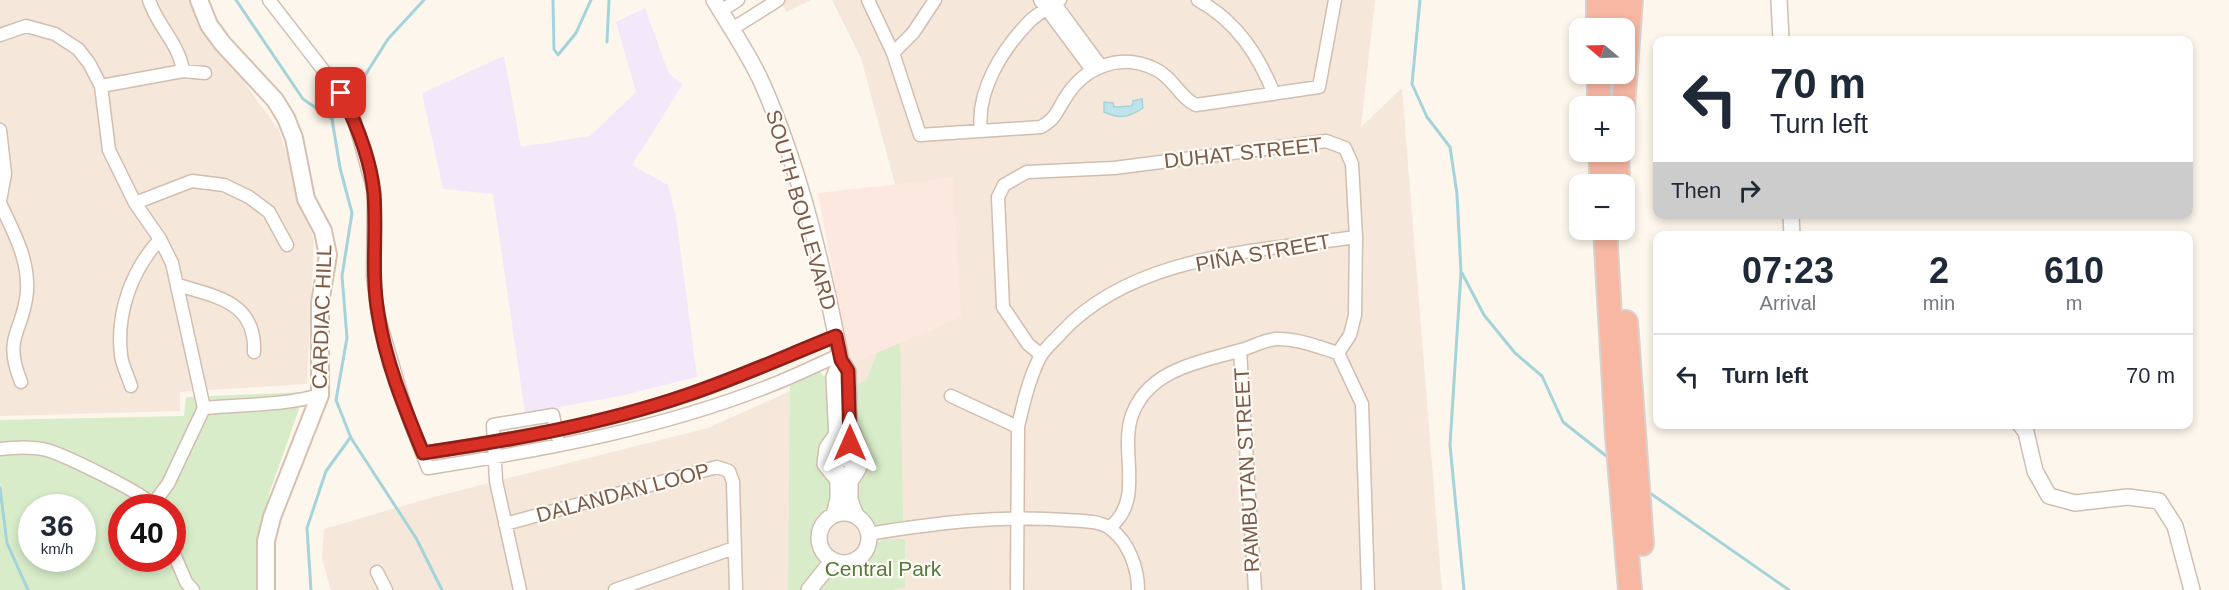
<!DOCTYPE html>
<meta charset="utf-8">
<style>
body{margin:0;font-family:Helvetica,sans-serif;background:#f2f2f3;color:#1f2937;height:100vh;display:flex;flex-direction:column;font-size:22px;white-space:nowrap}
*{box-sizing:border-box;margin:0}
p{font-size:20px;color:#747a83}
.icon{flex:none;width:33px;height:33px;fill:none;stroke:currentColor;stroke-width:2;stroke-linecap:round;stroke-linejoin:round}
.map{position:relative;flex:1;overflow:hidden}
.details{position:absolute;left:1653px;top:231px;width:540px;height:198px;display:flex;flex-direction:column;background:#fff;border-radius:12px;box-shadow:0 3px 9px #0003}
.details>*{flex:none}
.banner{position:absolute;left:1653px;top:36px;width:540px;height:183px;border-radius:12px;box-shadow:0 3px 9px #0003;background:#fff;color:#1f2937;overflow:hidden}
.needle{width:39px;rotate:289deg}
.tools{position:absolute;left:1569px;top:18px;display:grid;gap:12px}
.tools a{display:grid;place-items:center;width:66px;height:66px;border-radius:12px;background:#fff;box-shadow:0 3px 9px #0003;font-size:30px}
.speed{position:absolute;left:18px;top:494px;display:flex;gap:12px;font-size:30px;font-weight:700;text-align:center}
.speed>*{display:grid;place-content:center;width:78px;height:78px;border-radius:50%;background:#fff;box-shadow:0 3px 9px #0003;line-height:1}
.speed small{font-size:15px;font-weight:400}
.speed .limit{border:9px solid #d22;background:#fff;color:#111}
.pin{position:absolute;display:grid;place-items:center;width:51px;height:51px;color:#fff;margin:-26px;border-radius:12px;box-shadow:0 3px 9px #0006}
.me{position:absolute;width:66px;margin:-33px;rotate:0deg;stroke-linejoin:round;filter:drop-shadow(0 0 4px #0008)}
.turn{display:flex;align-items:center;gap:21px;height:126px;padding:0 18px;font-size:27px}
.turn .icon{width:78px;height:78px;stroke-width:2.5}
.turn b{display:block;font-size:42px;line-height:51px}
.then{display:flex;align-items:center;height:57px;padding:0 18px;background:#0003;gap:12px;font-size:22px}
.eta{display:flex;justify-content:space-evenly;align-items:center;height:102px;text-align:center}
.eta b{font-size:36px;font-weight:700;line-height:42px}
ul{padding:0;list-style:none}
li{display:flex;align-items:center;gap:18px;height:84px;padding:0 18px;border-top:2px solid #e0e1e3}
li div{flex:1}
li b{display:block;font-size:22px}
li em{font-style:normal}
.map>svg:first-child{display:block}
.residential{fill:#f5e8da}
.commercial{fill:#fde8e0}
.education{fill:#f3e8fa}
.green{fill:#d8ecc9;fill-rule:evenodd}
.water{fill:#bfe3e8;stroke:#a5d3da;stroke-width:1.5}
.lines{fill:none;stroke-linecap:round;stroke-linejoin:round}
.stream{stroke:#a5d3da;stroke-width:3}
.minor-casing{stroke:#d1beb0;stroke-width:15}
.tertiary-casing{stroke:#d1beb0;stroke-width:18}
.secondary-casing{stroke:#d6c0b0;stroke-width:20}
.motorway-casing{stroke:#dad1cd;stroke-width:26}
.minor{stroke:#fff;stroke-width:12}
.tertiary{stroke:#fff;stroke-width:15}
.secondary{stroke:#fff;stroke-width:16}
.motorway{stroke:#f7b7a3;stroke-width:22}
.route-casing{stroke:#8d1f18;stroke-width:15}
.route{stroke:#d93025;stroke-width:10}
.labels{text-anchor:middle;stroke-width:4.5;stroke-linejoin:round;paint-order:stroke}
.street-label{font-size:21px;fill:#7a5c4d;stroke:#fffaf3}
.park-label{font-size:21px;fill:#537a41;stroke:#fffaf3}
</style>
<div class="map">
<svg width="2229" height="590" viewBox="0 0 2229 590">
<rect width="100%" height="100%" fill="#fdf6ec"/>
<path class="residential" d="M 0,0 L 195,0 L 205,29 L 279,130 L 314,240 L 307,384 L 180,392 L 180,411 L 0,416 Z
M 781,0 L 811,0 L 786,12 Z
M 832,0 L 1375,0 L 1361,127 L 1402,88 L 1442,590 L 331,590 L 322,559 L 324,529 L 430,498 L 708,428 L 850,364 L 953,178 L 895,185 L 861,58 Z"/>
<path class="commercial" d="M 953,178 L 961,317 L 850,364 L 818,193 Z"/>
<path class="education" d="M 645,8 L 669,74 L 683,84 L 632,165 L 668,185 L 676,216 L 697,377 L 620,396 L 525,413 L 493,194 L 443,189 L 422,93 L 504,56 L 521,147 L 590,136 L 636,92 L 616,22 Z"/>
<path class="green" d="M 900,343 L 903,521 L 873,526 L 857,510 L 857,436 L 853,387 L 867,379 L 877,353 Z
M 818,371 L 829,380 L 830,500 C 828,508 822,512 817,519 C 807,535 817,550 820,566 L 806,590 L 788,590 L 790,381 Z
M 305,392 L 269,494 L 257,580 L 258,590 L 0,590 L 0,420 L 184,416 L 186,397 ZM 32,507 L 82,507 L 82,558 L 32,558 ZM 122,507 L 172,507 L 172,558 L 122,558 Z
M 885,539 L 905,539 L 905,587 L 894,590 L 820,590 C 837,563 841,575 861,560 C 871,552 871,546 885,539 Z"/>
<path class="water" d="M 1142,99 L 1143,108 C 1128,118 1120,119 1104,112 L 1104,102 L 1113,103 L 1114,107 L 1132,106 L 1133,101 Z"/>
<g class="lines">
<path class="stream" d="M 236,0 L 303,99 L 332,119 L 340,168 L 352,213 L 342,276 L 347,338 L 336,400 L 351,438 L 416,538 L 442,590
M 553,0 L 554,49 L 558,55 L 576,33 L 591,0
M 1420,0 L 1412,84 L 1427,117 L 1450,147 L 1457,194 L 1461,272 L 1450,445 L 1464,590
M 607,42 L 609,0
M 352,96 L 388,39 L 424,0
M 332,119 L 340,110
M 1462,273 L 1484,315 L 1515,353 L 1542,376 L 1563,422 L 1610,459
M 0,488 L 7,543 L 28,590
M 1647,491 L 1789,590
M 311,590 L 307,528 L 326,471 L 350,438"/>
<g class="minor-casing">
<path id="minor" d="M 149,0 C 157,26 179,43 183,71
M 269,0 L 341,93 L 354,119 L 374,192 L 373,276 L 378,315 L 408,417 L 428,468 C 543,450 660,429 769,386 C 793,377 816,365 840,355
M 868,0 L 893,53 L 920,135 L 1041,127 C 1055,119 1056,113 1064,100 C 1083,67 1120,52 1155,69 C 1173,77 1179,97 1196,105 L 1319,87 L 1335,0
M 1040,0 L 1092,70
M 1052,0 L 1100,65
M 1198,0 C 1236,21 1258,54 1274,94
M 721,11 L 738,0
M 732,29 L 778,0
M 0,35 L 26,26 L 55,34 L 78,49 L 89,63 L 101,86 L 109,150 L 135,203 L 160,239 L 172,263 L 204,408
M 893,53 L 913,33 L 935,0
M 101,86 L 183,71 L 205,73
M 0,130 L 5,174 L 0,201
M 981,130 C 976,91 1003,48 1030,21 C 1038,13 1050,7 1060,0
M 0,203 C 13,231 29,259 27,291 C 24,332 2,335 21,382
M 135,203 L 192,181 L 224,185 L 249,197 L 269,212 L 287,245
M 178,285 C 217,297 256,302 254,352
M 1240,351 L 1255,590
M 1041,355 L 1028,344 L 1003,307 L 998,197 L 1004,185 L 1027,172 L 1114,168 L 1326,141 L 1345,148 L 1352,164 L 1356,237 L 1355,315 L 1350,335 L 1338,353
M 131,386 C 128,376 122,365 121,355 C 116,312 132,270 160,239
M 951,396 L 1018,427
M 0,449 C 16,447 31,446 47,450 C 64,455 146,494 155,507
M 423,453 C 511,440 602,424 687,395 C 738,378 786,356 836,336
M 153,504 L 168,484 L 204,408 C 243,404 282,406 320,395
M 505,524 L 717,467 L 729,471 L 733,482 L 736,590
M 1110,527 C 1145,500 1119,451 1132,415 C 1149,369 1198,363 1241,350 C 1252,347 1264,340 1276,339 C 1297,338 1318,347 1338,353 L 1362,404 L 1368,590
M 868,534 C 935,523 998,515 1066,520 C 1079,521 1100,520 1111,529 C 1129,543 1138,568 1138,590
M 172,549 L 186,582 L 193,590
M 377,572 L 386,590
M 520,590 L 496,481 L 493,425 L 553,415 L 557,436
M 615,590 L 734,548
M 1017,590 L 1018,427 C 1023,404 1029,378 1040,357 C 1045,348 1055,340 1061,333 C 1133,255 1258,251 1356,237"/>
</g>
<g class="tertiary-casing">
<path id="tertiary" d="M 714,0 C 730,27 749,54 762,83 C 801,171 823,267 841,360 L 848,371 L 850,461
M 1779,0 L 1781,40
M 1791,214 L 1792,236
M 2020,424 L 2026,432 L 2035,471 L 2049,496 L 2075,503 L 2128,497 L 2159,501 L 2175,526 L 2192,590
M 837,434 L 827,448 L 825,464 L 838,480 L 850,481 C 868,459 860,454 852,430
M 838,461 L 834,377 L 841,360
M 850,472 L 850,500 L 856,516
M819 538a25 25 0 1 1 50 0a25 25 0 1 1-50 0Z
M 834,515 L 838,499 L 838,472
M 809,590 L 833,560"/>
</g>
<g class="secondary-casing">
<path id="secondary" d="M 199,0 L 209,25 L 223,44 L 275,100 L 286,118 L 294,138 L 306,199 L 323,231 L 328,255 L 320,303 L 320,395 L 272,517 L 266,541 L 266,590"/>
</g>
<g class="motorway-casing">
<path id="motorway" d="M 1598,0 L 1598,28
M 1613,0 L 1614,28
M 1599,74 L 1599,106
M 1623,106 L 1631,0
M 1600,152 L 1602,184
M 1617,152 L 1618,184
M 1605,230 L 1617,436 L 1630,590
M 1626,322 L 1642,544"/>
</g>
<use href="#minor" class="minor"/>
<use href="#tertiary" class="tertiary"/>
<use href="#secondary" class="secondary"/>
<use href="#motorway" class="motorway"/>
</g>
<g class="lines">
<g class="route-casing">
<path id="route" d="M 341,93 C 356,123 371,160 374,194 C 377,234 371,273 378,313 C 385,361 405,409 423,453 C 512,440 602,424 687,395 C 738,378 786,356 836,336 L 841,360 L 848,371 L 850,443"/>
</g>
<use href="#route" class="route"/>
</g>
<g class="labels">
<g class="street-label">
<text transform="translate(1243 153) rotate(-6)" y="7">DUHAT STREET</text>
<text transform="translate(801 210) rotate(74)" y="7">SOUTH BOULEVARD</text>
<text transform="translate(1263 253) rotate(-10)" y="7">PIÑA STREET</text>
<text transform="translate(322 317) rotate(-88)" y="7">CARDIAC HILL</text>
<text transform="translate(1247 470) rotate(-93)" y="7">RAMBUTAN STREET</text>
<text transform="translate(623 493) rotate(-15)" y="7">DALANDAN LOOP</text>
</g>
<g class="park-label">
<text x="883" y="576">Central Park</text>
</g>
</g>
</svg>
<div class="tools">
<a><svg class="needle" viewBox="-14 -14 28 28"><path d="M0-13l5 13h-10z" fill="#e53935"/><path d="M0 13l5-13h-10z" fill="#747a83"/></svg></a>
<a>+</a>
<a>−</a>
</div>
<div class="speed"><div>36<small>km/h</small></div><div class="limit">40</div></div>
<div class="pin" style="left:341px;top:93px;background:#d93025"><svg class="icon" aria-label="arrive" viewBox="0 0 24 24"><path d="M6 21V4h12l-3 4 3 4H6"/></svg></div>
<svg class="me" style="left:850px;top:443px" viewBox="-20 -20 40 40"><path d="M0-17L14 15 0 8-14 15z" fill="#d93025" stroke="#fff" stroke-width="4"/></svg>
<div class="banner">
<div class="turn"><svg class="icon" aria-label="left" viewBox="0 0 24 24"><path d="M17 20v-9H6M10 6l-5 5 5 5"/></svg><div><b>70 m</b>Turn left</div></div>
<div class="then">Then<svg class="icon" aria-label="right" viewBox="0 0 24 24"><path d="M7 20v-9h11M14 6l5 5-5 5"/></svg></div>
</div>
<section class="details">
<div class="eta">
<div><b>07:23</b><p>Arrival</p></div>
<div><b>2</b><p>min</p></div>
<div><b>610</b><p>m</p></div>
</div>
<ul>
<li><svg class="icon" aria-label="left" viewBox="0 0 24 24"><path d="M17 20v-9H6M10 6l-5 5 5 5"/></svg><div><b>Turn left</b></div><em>70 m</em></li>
</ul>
</section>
</div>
